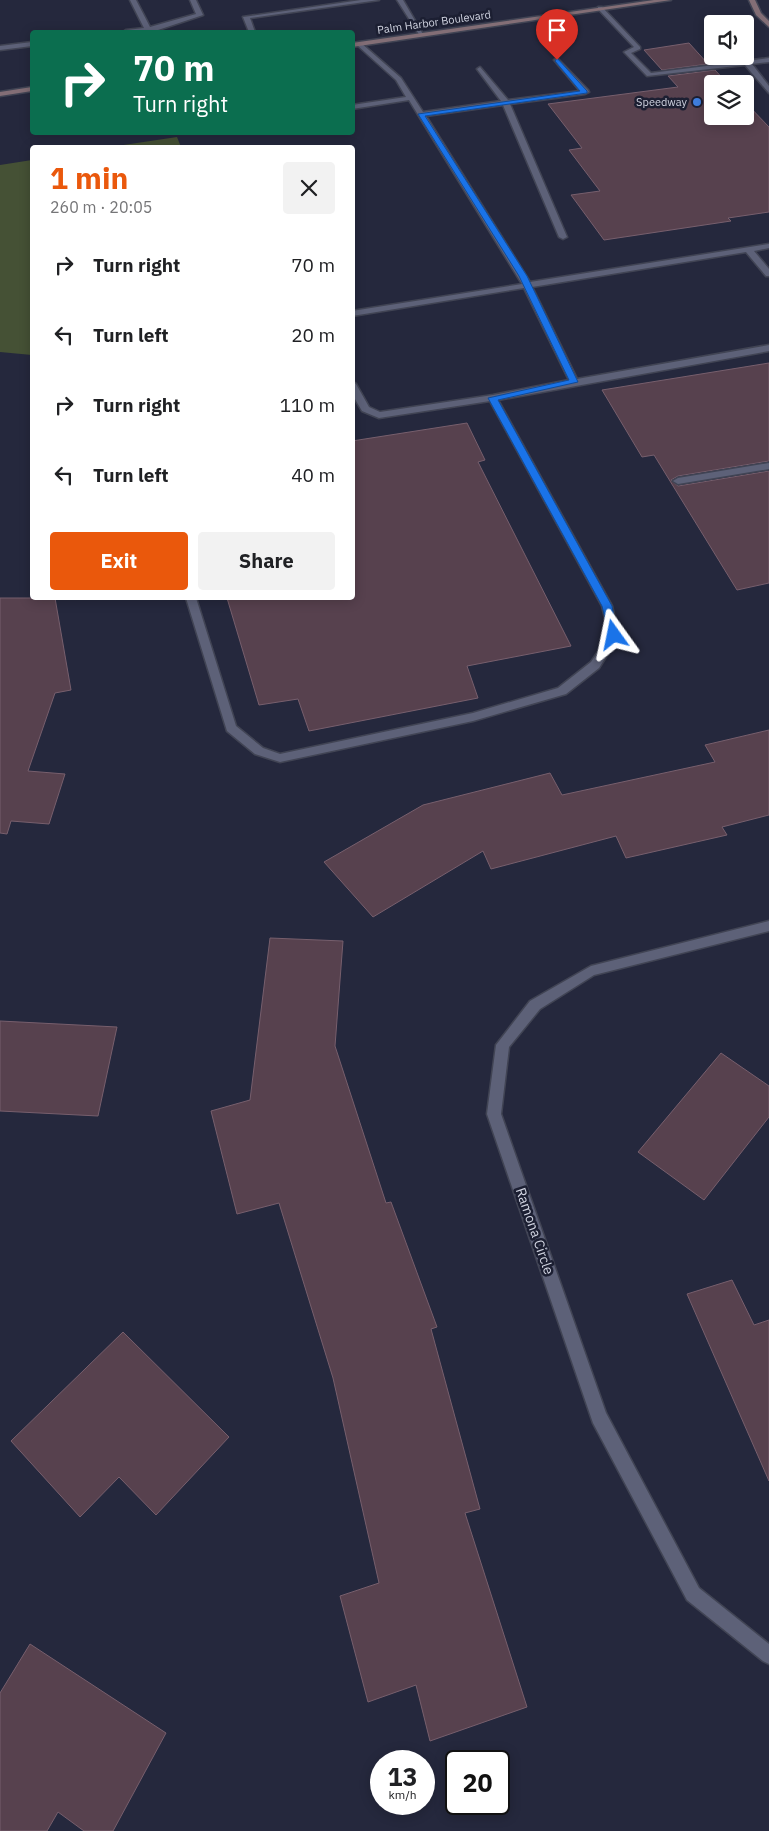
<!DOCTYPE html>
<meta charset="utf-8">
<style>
body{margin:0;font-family:"IBM Plex Sans",sans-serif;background:#f2f2f2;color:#202124;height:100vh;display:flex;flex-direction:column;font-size:19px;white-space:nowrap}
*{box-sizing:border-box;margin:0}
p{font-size:16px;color:#757577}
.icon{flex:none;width:28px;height:28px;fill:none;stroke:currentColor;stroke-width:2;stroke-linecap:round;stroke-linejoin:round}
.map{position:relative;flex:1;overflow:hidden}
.details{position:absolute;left:30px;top:145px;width:325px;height:455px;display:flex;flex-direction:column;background:#fff;border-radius:5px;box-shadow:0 2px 12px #0003}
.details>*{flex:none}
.banner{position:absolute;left:30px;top:30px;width:325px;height:105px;border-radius:5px;box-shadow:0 2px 12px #0003;background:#0b6e4f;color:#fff;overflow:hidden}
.buttons{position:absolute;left:704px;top:15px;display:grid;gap:10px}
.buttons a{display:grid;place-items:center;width:50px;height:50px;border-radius:5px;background:#fff;box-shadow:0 2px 12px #0003;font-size:25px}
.speed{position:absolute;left:370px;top:1750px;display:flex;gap:10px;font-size:25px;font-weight:700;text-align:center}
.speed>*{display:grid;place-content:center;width:65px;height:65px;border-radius:50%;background:#fff;box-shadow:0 2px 12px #0003;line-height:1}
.speed small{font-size:12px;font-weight:400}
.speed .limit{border:2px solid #111;border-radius:8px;background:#fff;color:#111}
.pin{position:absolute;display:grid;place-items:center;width:42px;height:42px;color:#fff;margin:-51px -21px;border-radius:50% 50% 50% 0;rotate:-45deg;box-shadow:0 0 5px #0007}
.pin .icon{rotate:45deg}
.me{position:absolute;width:55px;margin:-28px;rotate:348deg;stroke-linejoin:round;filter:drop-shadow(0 0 4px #0008)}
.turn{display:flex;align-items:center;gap:18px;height:105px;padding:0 20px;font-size:22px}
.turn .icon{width:65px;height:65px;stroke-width:2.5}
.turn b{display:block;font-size:35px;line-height:42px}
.round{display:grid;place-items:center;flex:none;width:52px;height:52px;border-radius:5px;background:#f2f2f2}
.overview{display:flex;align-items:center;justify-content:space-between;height:85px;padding:0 20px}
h1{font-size:30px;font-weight:700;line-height:38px;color:#ea580c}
.primary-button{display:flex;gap:10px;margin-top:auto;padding:10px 20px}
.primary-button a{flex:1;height:58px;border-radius:5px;background:#ea580c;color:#fff;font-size:20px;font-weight:700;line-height:58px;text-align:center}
.primary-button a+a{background:#f2f2f2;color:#202124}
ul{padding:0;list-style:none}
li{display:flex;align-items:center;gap:15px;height:70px;padding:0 20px}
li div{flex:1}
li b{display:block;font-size:19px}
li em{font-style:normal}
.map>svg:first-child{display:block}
.green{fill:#455135}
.building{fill:#57414e;stroke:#775f6d}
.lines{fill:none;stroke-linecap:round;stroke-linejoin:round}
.service-casing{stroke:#414454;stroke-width:3}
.minor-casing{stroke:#414454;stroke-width:3}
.secondary-casing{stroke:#414454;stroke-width:3}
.service{fill:#5d6178;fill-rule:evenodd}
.minor{fill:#5d6178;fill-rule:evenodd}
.secondary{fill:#836e76;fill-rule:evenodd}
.route{fill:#1a73e8;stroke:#114b97}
.shop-dot{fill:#3f7fe0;stroke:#1c1f32;stroke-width:2}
.labels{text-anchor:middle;stroke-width:5;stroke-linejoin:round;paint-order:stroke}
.far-street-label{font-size:11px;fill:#d1d4e1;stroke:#1c1f32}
.far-poi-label{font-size:11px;fill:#d1d4e1;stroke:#1c1f32;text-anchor:end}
.street-label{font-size:14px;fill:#d1d4e1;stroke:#1c1f32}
</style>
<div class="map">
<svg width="769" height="1831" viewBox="0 0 769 1831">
<rect width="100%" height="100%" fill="#25283d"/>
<path class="green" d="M 177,137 L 181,147 L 110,147 Z
M 32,160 L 32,355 L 0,352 L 0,165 Z"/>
<path class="building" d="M 689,43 L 708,64 L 662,70 L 644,50 Z
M 715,70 L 728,84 L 712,84 L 712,116 L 745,116 L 745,102 L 769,127 L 769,212 L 728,218 L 731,221 L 604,240 L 571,195 L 600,191 L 569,150 L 582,148 L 548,104 L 678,87 L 668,76 Z
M 769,363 L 769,461 L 678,476 L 671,480 L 678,486 L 769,471 L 769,583 L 737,590 L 654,455 L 642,457 L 602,390 Z
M 467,423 L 485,460 L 478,462 L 571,646 L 467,666 L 478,698 L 309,731 L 298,699 L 259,705 L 227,598 L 352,598 L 352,441 Z
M 0,598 L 55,598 L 71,690 L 55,693 L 28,771 L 65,774 L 49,824 L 11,821 L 7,834 L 0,833 Z
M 769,730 L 769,815 L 722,827 L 727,835 L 626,858 L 616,836 L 491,869 L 483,851 L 373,917 L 324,862 L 423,805 L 550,773 L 562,795 L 715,762 L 705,745 Z
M 270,938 L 343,941 L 335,1046 L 386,1203 L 391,1202 L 437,1327 L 431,1329 L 480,1509 L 465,1513 L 527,1707 L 430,1741 L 416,1685 L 368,1702 L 340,1596 L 379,1583 L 333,1378 L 279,1203 L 237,1214 L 211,1111 L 250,1100 Z
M 0,1021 L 117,1027 L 98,1116 L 0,1111 Z
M 721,1053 L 769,1086 L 769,1117 L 704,1200 L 638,1152 Z
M 732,1280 L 754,1325 L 769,1320 L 769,1481 L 687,1294 Z
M 123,1332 L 229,1437 L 156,1515 L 119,1477 L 80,1517 L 11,1441 Z
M 30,1644 L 166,1733 L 113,1831 L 84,1831 L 58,1812 L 47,1831 L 0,1831 L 0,1693 Z"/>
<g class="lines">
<g class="service-casing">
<path id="service" d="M 130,0 L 136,0 L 150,27 L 196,14 L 190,0 L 196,0 L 203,15 L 152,32 L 123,32 L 126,30 L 144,28 Z
M 361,0 L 379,0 L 250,18 L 255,32 L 249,32 L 243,17 Z
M 598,7 L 602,7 L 640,47 L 640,49 L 631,53 L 651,73 L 769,58 L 769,62 L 752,64 L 769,86 L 769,93 L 745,65 L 647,76 L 624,52 L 634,47 L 598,9 Z
M 32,42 L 32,46 L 0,50 L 0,46 Z
M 357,43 L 361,43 L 401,78 L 423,112 L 501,101 L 477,69 L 480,67 L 508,100 L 580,91 L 555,61 L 554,60 L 557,58 L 588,90 L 589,92 L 585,94 L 510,104 L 567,237 L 563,239 L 559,237 L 503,105 L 426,116 L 530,282 L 769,244 L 769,248 L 754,251 L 769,269 L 769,276 L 766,276 L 746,252 L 532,287 L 577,379 L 769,345 L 769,351 L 498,400 L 612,606 L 619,635 L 618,638 L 599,668 L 566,694 L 473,721 L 280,762 L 255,754 L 227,731 L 186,598 L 196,598 L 236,726 L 263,748 L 280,754 L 473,713 L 558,688 L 591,662 L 609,635 L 602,606 L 490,401 L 379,418 L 362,411 L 352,394 L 352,381 L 356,384 L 369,407 L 380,412 L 493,395 L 569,380 L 524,288 L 352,316 L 352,311 L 522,284 L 409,100 L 352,109 L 352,105 L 406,97 L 396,80 L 357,45 Z
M 769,463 L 769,469 L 678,484 L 673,481 L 678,478 Z"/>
</g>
<g class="minor-casing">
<path id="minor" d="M 397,0 L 403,0 L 424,36 L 420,36 Z
M 769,921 L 769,931 L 594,975 L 540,1009 L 509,1047 L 501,1114 L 606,1413 L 699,1588 L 769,1644 L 769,1664 L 763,1661 L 687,1600 L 593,1423 L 487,1114 L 496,1045 L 530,1001 L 591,966 Z"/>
</g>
<g class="secondary-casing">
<path id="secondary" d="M 654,0 L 671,0 L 352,47 L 352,43 Z
M 749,0 L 755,0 L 761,13 L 769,21 L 769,27 L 756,15 Z
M 32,87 L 32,91 L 0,96 L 0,92 Z"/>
</g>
<use href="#service" class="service"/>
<use href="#minor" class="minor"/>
<use href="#secondary" class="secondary"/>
</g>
<path class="route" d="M 557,58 L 587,91 L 587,93 L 425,116 L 527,276 L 578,382 L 498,400 L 612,606 L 618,635 L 614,638 L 609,635 L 602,606 L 488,398 L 569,380 L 519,276 L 418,114 L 580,91 L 555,61 Z"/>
<circle class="shop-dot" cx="697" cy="102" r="5"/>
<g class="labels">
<g class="far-street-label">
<text transform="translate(434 22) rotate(-8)" y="4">Palm Harbor Boulevard</text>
</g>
<g class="far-poi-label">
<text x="687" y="106">Speedway</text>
</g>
<g class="street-label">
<text transform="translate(535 1231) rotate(71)" y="5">Ramona Circle</text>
</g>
</g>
</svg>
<div class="buttons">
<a><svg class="icon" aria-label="sound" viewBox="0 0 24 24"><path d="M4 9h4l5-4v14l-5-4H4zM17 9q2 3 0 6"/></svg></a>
<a><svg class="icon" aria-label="layers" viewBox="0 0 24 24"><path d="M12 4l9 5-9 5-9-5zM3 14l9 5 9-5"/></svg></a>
</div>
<div class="speed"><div>13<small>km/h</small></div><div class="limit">20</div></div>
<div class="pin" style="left:557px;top:60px;background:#d93025"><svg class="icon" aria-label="arrive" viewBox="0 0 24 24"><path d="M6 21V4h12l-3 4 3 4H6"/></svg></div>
<svg class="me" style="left:614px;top:635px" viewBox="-20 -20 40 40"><path d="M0-17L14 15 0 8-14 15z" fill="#1a73e8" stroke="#fff" stroke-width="4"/></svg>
<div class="banner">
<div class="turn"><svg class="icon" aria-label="right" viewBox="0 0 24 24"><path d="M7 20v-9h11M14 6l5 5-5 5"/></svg><div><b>70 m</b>Turn right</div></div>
</div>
<section class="details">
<div class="overview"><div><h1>1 min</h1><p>260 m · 20:05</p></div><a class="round"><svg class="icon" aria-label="close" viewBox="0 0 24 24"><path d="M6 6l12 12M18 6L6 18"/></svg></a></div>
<ul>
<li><svg class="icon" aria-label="right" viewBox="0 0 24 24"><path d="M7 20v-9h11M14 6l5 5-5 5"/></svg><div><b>Turn right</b></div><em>70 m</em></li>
<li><svg class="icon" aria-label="left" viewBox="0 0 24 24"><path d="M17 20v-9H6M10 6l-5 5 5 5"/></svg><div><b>Turn left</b></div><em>20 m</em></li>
<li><svg class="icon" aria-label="right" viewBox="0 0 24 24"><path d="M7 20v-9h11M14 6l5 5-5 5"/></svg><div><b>Turn right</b></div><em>110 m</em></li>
<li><svg class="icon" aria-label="left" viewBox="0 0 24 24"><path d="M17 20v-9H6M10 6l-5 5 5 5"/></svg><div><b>Turn left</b></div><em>40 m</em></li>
</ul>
<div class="primary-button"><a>Exit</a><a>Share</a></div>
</section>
</div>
